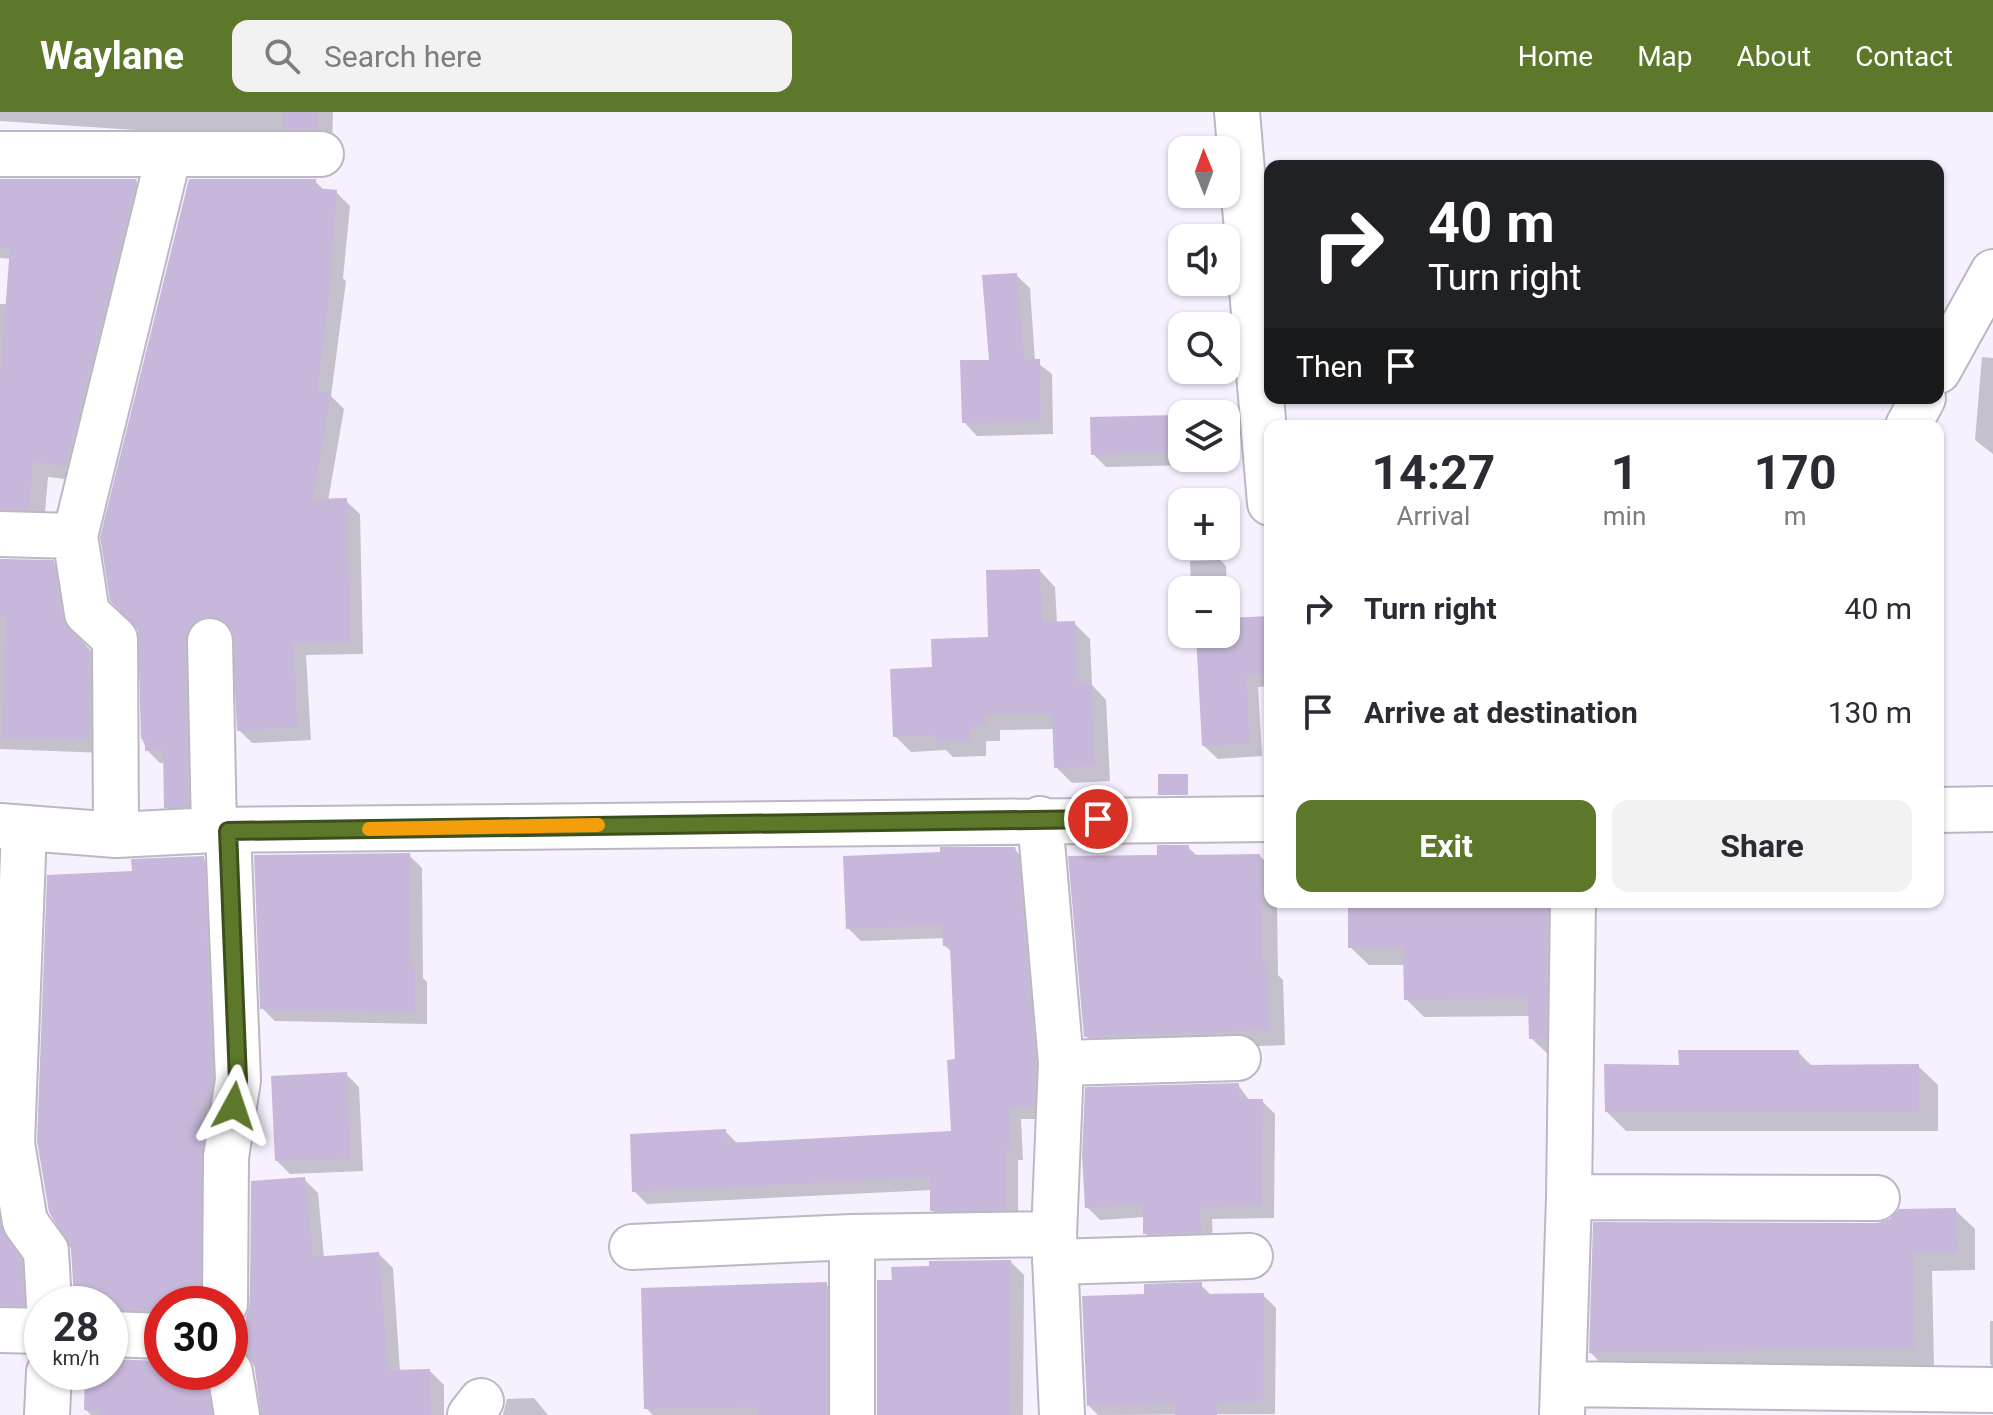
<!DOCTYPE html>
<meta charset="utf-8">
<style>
body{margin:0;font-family:Roboto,sans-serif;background:#f2f2f3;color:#2b2b33;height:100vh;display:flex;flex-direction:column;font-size:30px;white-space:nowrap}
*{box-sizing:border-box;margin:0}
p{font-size:26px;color:#7c7c81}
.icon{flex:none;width:44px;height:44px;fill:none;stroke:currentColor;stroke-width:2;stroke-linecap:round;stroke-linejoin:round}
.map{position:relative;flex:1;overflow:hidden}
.side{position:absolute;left:1264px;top:308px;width:680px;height:488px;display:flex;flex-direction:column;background:#fff;border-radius:16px;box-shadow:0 2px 6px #0004}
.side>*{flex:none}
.top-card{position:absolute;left:1264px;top:48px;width:680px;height:244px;border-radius:16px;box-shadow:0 2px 6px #0004;background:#202124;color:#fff;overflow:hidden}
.needle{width:52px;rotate:359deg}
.buttons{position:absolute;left:1168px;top:24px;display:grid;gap:16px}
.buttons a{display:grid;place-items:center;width:72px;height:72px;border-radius:16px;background:#fff;box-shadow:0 2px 6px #0004;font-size:40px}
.speed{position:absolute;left:24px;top:1174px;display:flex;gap:16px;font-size:40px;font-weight:700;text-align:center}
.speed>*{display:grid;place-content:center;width:104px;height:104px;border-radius:50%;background:#fff;box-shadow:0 2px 6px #0004;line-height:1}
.speed small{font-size:20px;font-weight:400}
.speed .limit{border:12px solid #d22;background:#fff;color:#111}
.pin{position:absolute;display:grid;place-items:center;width:68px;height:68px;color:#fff;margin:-34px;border:4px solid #fff;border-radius:50%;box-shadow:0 2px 8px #0007}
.me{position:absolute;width:88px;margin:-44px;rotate:5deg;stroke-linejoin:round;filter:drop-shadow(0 0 6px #0008)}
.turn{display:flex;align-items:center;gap:28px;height:168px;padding:0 32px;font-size:36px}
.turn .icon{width:104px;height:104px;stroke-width:2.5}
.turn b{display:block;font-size:56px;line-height:68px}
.then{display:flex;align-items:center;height:76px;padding:0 32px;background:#0003;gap:16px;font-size:30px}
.eta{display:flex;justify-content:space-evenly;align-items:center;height:136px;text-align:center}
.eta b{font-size:48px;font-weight:700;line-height:56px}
.primary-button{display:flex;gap:16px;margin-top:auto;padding:16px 32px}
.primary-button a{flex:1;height:92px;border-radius:16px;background:#5e782b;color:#fff;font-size:32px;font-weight:700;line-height:92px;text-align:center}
.primary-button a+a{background:#f2f2f3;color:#2b2b33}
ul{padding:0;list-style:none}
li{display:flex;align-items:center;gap:24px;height:104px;padding:0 32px}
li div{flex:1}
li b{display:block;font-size:30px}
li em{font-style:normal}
header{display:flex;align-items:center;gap:48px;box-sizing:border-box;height:112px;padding:0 40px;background:#5e782b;color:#fff}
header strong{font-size:38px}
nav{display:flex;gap:44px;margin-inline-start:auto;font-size:28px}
.search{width:560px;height:72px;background:#f2f2f3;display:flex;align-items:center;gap:20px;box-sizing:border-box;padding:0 28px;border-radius:16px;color:#7c7c81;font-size:30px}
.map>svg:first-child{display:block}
.shadow{fill:#0003}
.building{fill:#c7b7da}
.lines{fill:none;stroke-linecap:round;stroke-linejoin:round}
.minor-casing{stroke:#bdb7c5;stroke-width:48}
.minor{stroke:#fff;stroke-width:44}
.route-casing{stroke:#3d4e1c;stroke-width:20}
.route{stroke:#5e782b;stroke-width:14}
.slow{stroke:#f59e0b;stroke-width:14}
</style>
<header>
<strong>Waylane</strong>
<div class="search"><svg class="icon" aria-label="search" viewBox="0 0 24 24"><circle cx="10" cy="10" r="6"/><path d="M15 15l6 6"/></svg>Search here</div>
<nav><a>Home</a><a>Map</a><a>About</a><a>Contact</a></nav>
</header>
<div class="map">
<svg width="1993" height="1303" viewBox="0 0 1993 1303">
<rect width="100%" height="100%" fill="#f6f0ff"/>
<path class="shadow" d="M 0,0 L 333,0 L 332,31 L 0,9 Z
M 0,69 L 136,69 L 151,84 L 81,369 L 48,365 L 44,412 L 0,418 L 0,192 L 80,193 L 81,152 L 0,146 Z
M 315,69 L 325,79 L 336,80 L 350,94 L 343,166 L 346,169 L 331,284 L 344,297 L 328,389 L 346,389 L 360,402 L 363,542 L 306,543 L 311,628 L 252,631 L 239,618 L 234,519 L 223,517 L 201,707 L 179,708 L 166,695 L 165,651 L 160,651 L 147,638 L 142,627 Z
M 1016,163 L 1030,176 L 1035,249 L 1052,262 L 1053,322 L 977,324 L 964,310 L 991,250 Z
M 1982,245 L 1993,246 L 1993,342 L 1975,328 Z
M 1176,305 L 1182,312 L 1182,346 L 1190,346 L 1190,353 L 1106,355 L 1093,342 Z
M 0,447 L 53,450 L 68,466 L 77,523 L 105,555 L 105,641 L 0,637 Z
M 1220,448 L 1226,454 L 1228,508 L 1270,506 L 1270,574 L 1258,575 L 1262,644 L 1218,647 L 1204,634 L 1198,522 L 1226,522 L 1226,478 L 1191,478 L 1190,449 Z
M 1040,459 L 1055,475 L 1057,511 L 1074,511 L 1090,527 L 1092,573 L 1106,588 L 1110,669 L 1072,671 L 1056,655 L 1054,617 L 1000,618 L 1000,629 L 986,629 L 986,644 L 953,645 L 946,638 L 911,640 L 895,624 L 934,556 L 990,527 Z
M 1188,735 L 1198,745 L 1260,744 L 1270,754 L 1270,790 L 1277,790 L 1278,863 L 1283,868 L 1285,933 L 1102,941 L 1086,924 L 1159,745 Z
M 1014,737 L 1027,750 L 1047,1007 L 1021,1007 L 1023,1048 L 1018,1048 L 1018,1110 L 945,1111 L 932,1098 L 932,1078 L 647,1092 L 634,1079 L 725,1019 L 738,1032 L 953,1021 L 957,949 L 952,840 L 945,834 L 945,826 L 861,829 L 848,816 Z
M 409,743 L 422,756 L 423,866 L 427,870 L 427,912 L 275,909 L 262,896 Z
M 203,746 L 217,760 L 226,982 L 213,1192 L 162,1192 L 162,1212 L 110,1216 L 110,1192 L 76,1192 L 73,1137 L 134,761 Z
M 1350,790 L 1575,790 L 1550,944 L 1531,926 L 1531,904 L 1424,905 L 1406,887 L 1405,853 L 1369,853 L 1350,835 Z
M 1798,940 L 1813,955 L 1918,954 L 1938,973 L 1938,1019 L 1626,1019 L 1607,1000 L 1681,955 Z
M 346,962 L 359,975 L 363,1059 L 290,1062 L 277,1049 Z
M 1238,973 L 1250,989 L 1262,989 L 1275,1002 L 1274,1106 L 1212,1107 L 1213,1132 L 1158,1134 L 1145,1121 L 1145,1105 L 1100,1108 L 1087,1095 Z
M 0,1055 L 14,1131 L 35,1164 L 38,1207 L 0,1214 Z
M 304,1067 L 318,1081 L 324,1146 L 379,1142 L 393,1156 L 400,1260 L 430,1259 L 444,1273 L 444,1303 L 262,1303 L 254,1250 L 242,1248 L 230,1254 L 230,1217 L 239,1215 L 249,1205 L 253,1071 Z
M 1955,1098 L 1975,1117 L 1975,1158 L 1932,1159 L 1934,1254 L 1610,1260 L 1591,1241 Z
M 1011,1150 L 1024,1163 L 1023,1303 L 879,1303 Z
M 826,1172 L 839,1185 L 839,1303 L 653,1303 L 646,1296 Z
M 1201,1173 L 1212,1184 L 1263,1183 L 1276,1196 L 1275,1302 L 1098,1303 L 1089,1294 L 1146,1184 Z
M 1990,1209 L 1993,1209 L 1993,1255 L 1990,1252 Z
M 110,1249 L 162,1251 L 162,1260 L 224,1260 L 223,1303 L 91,1303 L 86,1298 L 87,1260 L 110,1260 Z
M 534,1286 L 548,1303 L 503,1303 L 507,1287 Z"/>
<path class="building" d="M 283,0 L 318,0 L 317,17 L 283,17 Z
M 0,67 L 137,67 L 66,354 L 33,350 L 29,398 L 0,397 L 0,268 L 10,135 L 0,136 Z
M 189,67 L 316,67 L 316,76 L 337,78 L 331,153 L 333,153 L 317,279 L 331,281 L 313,387 L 347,386 L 350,530 L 293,531 L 298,615 L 237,619 L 232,517 L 221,507 L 209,504 L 196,508 L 188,518 L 185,530 L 188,694 L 164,696 L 163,638 L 145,639 L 145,627 L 141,627 L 138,518 L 110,489 L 100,425 Z
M 1017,161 L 1024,247 L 1040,247 L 1041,310 L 962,311 L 960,248 L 989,248 L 982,163 Z
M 1177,303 L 1178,340 L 1091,343 L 1090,305 Z
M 0,447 L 54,448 L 63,506 L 70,519 L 90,538 L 90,627 L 2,626 L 6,504 L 0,504 Z
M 1040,457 L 1042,510 L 1075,509 L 1077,570 L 1091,570 L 1095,654 L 1054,656 L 1052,601 L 985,602 L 986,614 L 971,614 L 971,629 L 935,630 L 935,623 L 893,625 L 890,557 L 932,555 L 931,527 L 988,525 L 986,458 Z
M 1270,504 L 1270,561 L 1246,563 L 1250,632 L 1202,634 L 1196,522 L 1226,522 L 1226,506 Z
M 1158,662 L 1188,662 L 1188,683 L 1158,683 Z
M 1157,733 L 1189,733 L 1189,743 L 1260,742 L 1262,850 L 1267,850 L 1269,918 L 1084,925 L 1068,744 L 1157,743 Z
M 940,735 L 1015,735 L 1018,744 L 1036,952 L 1034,995 L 1009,995 L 1011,1036 L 1006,1036 L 1006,1098 L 930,1099 L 930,1065 L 632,1080 L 630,1022 L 726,1017 L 727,1031 L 951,1019 L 947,948 L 955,947 L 950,834 L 943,834 L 942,813 L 846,817 L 843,744 L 940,740 Z
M 410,741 L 411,855 L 415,855 L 415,900 L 260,897 L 254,743 Z
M 204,744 L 213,967 L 209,989 L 200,990 L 204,1025 L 200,1187 L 162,1186 L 162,1199 L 110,1197 L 110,1188 L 74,1187 L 71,1137 L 49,1100 L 37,1029 L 47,763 L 132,759 L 131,747 Z
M 1348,790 L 1548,790 L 1546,926 L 1529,927 L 1528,886 L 1404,888 L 1403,835 L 1348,836 Z
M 1678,938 L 1799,938 L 1800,953 L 1919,952 L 1919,1000 L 1605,1000 L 1604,952 L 1679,953 Z
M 347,960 L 350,1047 L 275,1049 L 271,964 Z
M 1239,971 L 1239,987 L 1263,987 L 1262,1094 L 1200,1095 L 1201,1120 L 1143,1122 L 1143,1093 L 1085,1096 L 1082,1044 L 1085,975 Z
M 305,1065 L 313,1145 L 379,1140 L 388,1258 L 430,1257 L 431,1303 L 261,1303 L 255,1256 L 249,1244 L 246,1205 L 250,1192 L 251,1069 Z
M 1956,1096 L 1957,1140 L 1914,1141 L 1915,1236 L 1589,1241 L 1593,1110 L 1877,1111 L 1890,1107 L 1899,1097 Z
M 0,1112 L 21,1148 L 24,1194 L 0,1193 Z
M 1011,1148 L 1009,1303 L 877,1303 L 877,1168 L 892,1168 L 891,1155 L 929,1154 L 929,1149 Z
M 827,1170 L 827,1303 L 758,1303 L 758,1295 L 644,1297 L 641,1176 Z
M 1202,1170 L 1202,1182 L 1264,1181 L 1263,1289 L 1216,1291 L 1217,1303 L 1175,1303 L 1174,1292 L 1087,1294 L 1082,1184 L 1144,1182 L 1144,1172 Z
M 110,1247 L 162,1249 L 162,1260 L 206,1260 L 212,1303 L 99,1303 L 99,1299 L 84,1298 L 85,1260 L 110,1260 Z"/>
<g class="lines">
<g class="minor-casing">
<path id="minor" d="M 1237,0 L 1270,391
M 0,42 L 321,42
M 1938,259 L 1993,160
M 1908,314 L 1923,286
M 0,422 L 75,424
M 210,529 L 214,718
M 1938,698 L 1993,697
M 0,714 L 116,723 L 214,718 L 1270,707
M 24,716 L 12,1031 L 25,1110 L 46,1139 L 49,1192
M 116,723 L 115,527 L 87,501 L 75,424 L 169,42
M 1061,951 L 1238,946
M 1569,1085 L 1877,1086
M 1054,1122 L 1062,1303
M 632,1135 L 852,1125
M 1055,1150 L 1250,1144
M 225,1192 L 226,1045 L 238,968 L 228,719
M 0,1218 L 42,1219
M 110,1222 L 162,1224
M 230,1260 L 237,1303
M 1565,1272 L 1993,1278
M 47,1303 L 49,1260
M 470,1303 L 481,1289
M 852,1303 L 852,1125 L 1054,1122 L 1061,951 L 1040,707
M 1562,1303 L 1569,1085 L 1573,790"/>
</g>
<use href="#minor" class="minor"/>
</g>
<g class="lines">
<g class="route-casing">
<path id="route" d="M 234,994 L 238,968 L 228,719 L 1098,707"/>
</g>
<use href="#route" class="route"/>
<path class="slow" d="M 369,717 L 598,713"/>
</g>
</svg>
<div class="buttons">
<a><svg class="needle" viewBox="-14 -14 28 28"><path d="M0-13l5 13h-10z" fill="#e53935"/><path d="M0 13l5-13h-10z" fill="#7c7c81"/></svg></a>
<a><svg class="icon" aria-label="sound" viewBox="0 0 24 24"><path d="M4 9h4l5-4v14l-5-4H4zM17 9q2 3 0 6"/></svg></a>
<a><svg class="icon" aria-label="search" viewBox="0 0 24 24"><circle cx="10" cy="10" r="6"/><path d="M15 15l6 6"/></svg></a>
<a><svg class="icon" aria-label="layers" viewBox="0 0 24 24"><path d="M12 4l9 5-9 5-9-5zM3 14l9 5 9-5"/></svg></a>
<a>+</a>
<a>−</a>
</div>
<div class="speed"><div>28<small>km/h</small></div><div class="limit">30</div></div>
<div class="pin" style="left:1098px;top:707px;background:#d93025"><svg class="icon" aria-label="arrive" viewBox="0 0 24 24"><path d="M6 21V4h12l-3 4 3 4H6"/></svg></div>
<svg class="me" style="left:234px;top:994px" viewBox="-20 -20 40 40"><path d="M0-17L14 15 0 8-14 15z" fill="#5e782b" stroke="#fff" stroke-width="4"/></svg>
<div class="top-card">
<div class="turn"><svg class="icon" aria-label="right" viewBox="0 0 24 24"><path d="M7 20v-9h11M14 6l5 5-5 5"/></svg><div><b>40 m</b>Turn right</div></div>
<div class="then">Then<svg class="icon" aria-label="arrive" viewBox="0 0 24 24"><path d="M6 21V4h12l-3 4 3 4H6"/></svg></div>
</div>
<section class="side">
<div class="eta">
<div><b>14:27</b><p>Arrival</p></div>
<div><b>1</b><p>min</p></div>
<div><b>170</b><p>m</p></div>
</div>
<ul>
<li><svg class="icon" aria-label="right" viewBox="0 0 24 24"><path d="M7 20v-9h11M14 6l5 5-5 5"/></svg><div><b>Turn right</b></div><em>40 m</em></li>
<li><svg class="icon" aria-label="arrive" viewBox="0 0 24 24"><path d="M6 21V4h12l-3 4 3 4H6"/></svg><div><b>Arrive at destination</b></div><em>130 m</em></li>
</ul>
<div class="primary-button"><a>Exit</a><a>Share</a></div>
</section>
</div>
